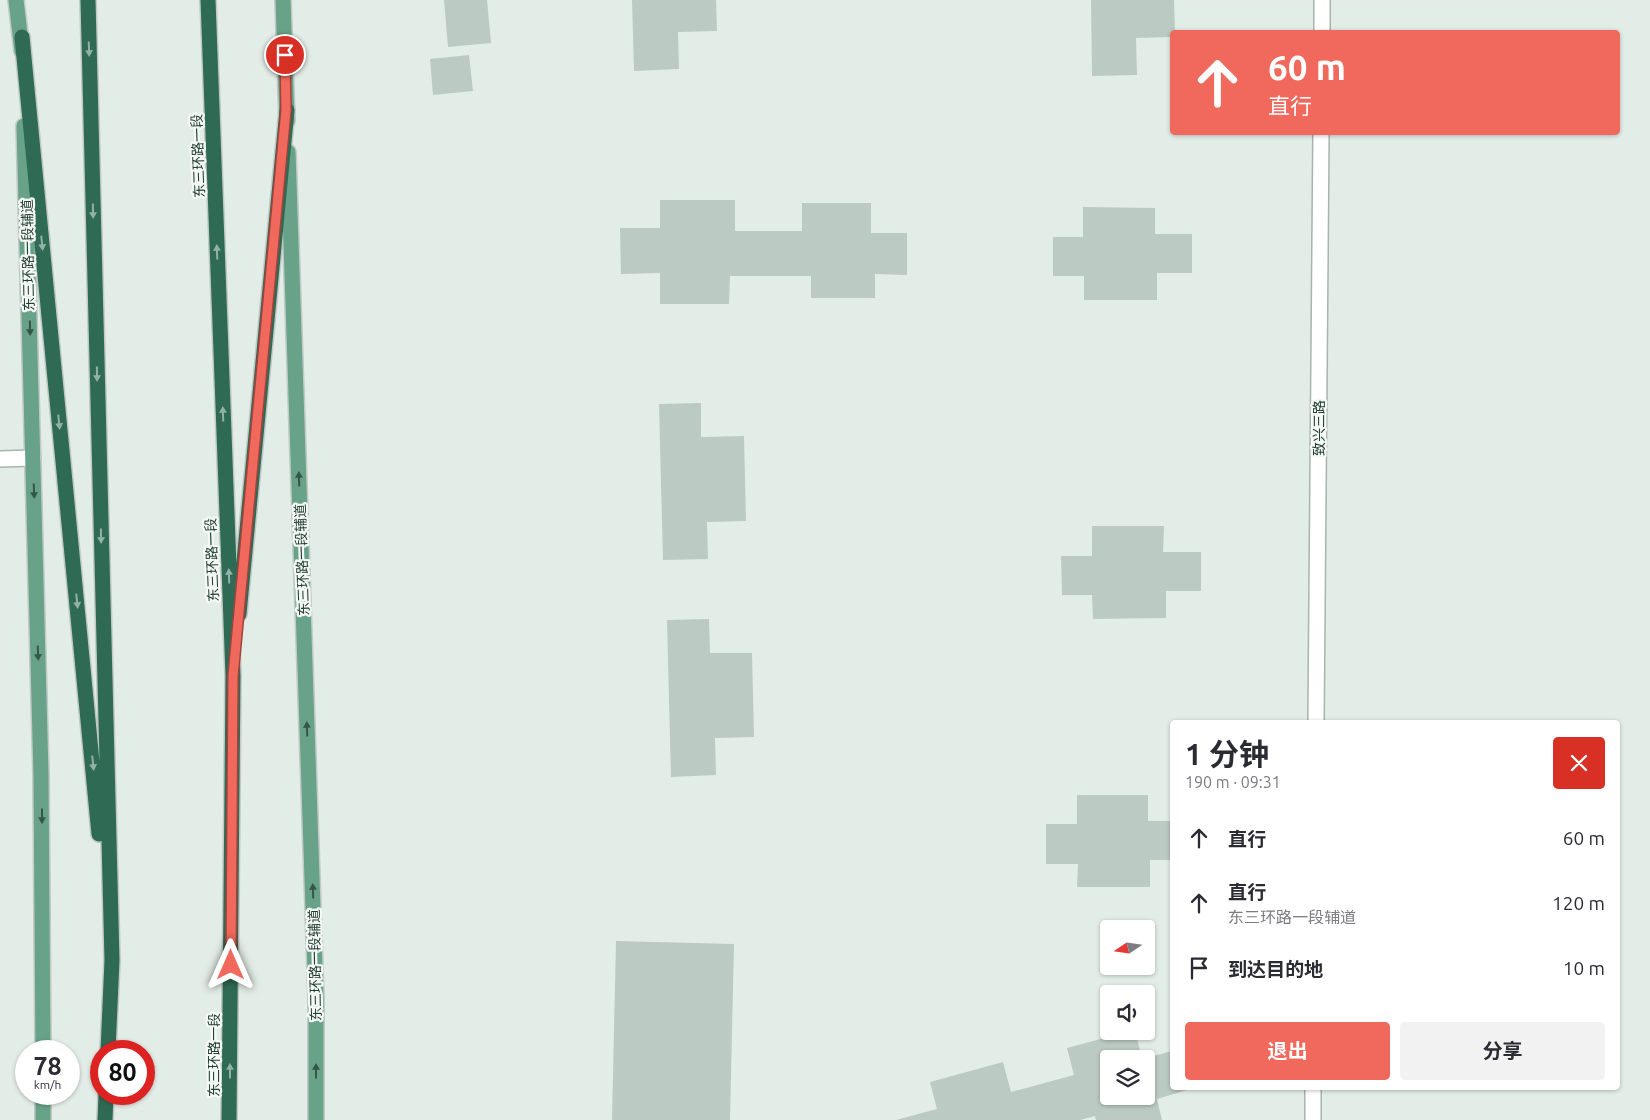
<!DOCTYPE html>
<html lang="zh">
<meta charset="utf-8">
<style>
body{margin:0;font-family:Ubuntu,"Noto Sans SC",sans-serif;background:#f2f2f3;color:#2b2b33;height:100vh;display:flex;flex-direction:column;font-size:19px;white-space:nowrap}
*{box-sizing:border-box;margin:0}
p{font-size:16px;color:#7c7c81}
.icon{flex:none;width:28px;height:28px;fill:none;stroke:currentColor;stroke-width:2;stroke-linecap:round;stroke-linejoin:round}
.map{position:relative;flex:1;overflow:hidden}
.sheet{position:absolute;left:1170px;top:720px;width:450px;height:370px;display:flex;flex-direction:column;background:#fff;border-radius:5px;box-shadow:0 1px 4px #0004}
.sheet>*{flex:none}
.guide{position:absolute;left:1170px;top:30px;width:450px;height:105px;border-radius:5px;box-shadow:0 1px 4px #0004;background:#f1695d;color:#fff;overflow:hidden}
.needle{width:32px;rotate:257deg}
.tools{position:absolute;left:1100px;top:920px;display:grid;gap:10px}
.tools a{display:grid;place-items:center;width:55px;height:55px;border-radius:5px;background:#fff;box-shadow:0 1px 4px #0004;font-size:25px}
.speed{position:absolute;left:15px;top:1040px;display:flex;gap:10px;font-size:25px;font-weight:700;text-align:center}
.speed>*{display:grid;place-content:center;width:65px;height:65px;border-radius:50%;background:#fff;box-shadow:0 1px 4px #0004;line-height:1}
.speed small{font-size:12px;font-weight:400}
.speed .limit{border:8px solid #d22;background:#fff;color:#111}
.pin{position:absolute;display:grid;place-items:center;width:42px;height:42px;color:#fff;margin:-21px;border:2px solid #fff;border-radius:50%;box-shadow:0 1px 5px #0007}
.me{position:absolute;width:55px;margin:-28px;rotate:0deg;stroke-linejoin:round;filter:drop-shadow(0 0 4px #0008)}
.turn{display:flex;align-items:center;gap:18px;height:105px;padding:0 15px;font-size:22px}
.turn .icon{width:65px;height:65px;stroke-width:2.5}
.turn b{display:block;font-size:35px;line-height:42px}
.round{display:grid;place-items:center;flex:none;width:52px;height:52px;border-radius:5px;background:#f2f2f3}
.overview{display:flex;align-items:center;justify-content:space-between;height:85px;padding:0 15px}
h1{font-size:30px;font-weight:700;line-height:38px}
.primary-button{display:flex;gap:10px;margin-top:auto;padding:10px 15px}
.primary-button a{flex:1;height:58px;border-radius:5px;background:#f1695d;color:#fff;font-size:20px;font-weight:700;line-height:58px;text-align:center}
.primary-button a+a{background:#f2f2f3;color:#2b2b33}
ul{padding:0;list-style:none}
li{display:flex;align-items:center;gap:15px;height:65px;padding:0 15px}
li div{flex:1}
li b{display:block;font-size:19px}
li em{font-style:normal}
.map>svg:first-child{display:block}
.building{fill:#bbcac2}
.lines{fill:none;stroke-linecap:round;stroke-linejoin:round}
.minor-casing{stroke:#a6b5ad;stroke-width:18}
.major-casing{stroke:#c1c9c6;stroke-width:18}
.highway-casing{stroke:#c1c9c6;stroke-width:18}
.minor{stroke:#fff;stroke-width:15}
.major{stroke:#68a289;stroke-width:15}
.highway{stroke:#2f6a54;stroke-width:15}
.oneway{fill:#92b2a4}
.oneway2{fill:#345748}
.route-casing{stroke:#9d443c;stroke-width:12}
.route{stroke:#f1695d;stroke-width:9}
.labels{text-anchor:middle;stroke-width:4.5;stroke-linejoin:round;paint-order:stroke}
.street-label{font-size:14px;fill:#233e32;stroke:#f4f9f5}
</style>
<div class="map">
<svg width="1650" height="1120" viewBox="0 0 1650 1120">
<rect width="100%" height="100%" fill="#e3ede7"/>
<path class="building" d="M 444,0 L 487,0 L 491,43 L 448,47 Z
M 632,0 L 716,0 L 717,31 L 678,32 L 679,69 L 634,71 Z
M 1091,0 L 1174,0 L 1175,32 L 1172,32 L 1172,37 L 1136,38 L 1137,75 L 1092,76 Z
M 469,55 L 473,91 L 433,95 L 430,59 Z
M 660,200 L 735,200 L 735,231 L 802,231 L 802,203 L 871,203 L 871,233 L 907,233 L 907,275 L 875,274 L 875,298 L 811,298 L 811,276 L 730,276 L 729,304 L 660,304 L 660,273 L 621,274 L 620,228 L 660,228 Z
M 1083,207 L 1155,208 L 1155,234 L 1192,234 L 1192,273 L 1157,273 L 1157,300 L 1084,300 L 1084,276 L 1053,276 L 1053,237 L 1083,237 Z
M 701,403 L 701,437 L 744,436 L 746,521 L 707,522 L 708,559 L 663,560 L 659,404 Z
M 1092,526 L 1164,526 L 1163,552 L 1201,552 L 1201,591 L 1166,591 L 1166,618 L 1093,619 L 1092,595 L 1062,595 L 1061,556 L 1092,556 Z
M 709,619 L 710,653 L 752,653 L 754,737 L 715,738 L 716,775 L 671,777 L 667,620 Z
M 1077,795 L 1148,795 L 1148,821 L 1172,821 L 1172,860 L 1150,860 L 1150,887 L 1077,887 L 1078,864 L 1046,864 L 1046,824 L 1077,824 Z
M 616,941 L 734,944 L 730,1120 L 612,1120 Z
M 1130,1031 L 1135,1031 L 1142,1059 L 1109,1059 L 1109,1096 L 1146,1096 L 1146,1058 L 1172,1051 L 1172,1088 L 1186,1088 L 1187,1090 L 1157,1099 L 1162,1120 L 1096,1120 L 1095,1116 L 1080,1120 L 896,1120 L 937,1109 L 930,1082 L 1003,1062 L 1011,1092 L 1074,1075 L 1067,1048 Z"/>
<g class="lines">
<g class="minor-casing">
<path id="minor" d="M 1322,32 L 1322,0
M 0,459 L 33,458
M 1316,722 L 1321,132
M 1313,1120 L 1313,1088"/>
</g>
<g class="major-casing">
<path id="major" d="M 16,0 L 22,51
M 283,0 L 287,121
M 24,126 L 41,775 L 43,1051
M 288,152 L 316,999 L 316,1120
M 43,1120 L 43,1094"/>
</g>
<g class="highway-casing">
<path id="highway" d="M 88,0 L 112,960 L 108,1051
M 208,0 L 233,676 L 229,1120
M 22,37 L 99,834
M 239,614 L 287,110
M 105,1120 L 106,1094"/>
</g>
<use href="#minor" class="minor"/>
<use href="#major" class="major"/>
<use href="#highway" class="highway"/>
</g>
<defs><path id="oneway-solid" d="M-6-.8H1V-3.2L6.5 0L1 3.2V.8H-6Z" transform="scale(1.25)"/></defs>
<g class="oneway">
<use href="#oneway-solid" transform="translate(89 49) rotate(88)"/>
<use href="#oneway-solid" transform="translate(93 211) rotate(89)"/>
<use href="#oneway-solid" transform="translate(42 243) rotate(84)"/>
<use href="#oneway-solid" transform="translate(217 252) rotate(-92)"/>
<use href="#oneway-solid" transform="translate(97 374) rotate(89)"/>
<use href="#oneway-solid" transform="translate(223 414) rotate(-92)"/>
<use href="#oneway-solid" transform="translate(59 422) rotate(84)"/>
<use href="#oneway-solid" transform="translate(101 536) rotate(89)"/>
<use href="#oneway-solid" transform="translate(229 576) rotate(-92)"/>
<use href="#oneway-solid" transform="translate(77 601) rotate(84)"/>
<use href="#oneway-solid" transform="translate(93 763) rotate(84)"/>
<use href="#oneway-solid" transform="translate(230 1071) rotate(-90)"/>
</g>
<g class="oneway2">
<use href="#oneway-solid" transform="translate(30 328) rotate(89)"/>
<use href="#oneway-solid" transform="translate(299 479) rotate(-92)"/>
<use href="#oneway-solid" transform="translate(34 491) rotate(88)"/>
<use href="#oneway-solid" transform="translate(38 653) rotate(88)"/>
<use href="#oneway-solid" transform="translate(307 729) rotate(-92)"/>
<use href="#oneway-solid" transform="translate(42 816) rotate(90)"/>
<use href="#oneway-solid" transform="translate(313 891) rotate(-92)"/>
<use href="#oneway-solid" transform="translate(316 1071) rotate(-90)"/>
</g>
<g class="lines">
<g class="route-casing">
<path id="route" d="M 231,965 L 233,676 L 286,110 L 285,55"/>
</g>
<use href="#route" class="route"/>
</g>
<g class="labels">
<g class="street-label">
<text transform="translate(198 156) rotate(-92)" y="5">东三环路一段</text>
<text transform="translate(28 255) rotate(-91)" y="5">东三环路一段辅道</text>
<text transform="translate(1319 428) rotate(-90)" y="5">致兴三路</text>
<text transform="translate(212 560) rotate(-92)" y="5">东三环路一段</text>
<text transform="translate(302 560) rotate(-92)" y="5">东三环路一段辅道</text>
<text transform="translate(315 965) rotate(-91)" y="5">东三环路一段辅道</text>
<text transform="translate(214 1055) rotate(-90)" y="5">东三环路一段</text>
</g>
</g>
</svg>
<div class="tools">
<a><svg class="needle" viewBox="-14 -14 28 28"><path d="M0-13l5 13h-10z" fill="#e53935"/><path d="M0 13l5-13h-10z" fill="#7c7c81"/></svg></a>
<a><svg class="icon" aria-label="sound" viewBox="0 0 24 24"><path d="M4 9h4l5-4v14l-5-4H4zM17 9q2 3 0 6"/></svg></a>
<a><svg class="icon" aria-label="layers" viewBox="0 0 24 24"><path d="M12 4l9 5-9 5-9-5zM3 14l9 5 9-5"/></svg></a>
</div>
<div class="speed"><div>78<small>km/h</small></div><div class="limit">80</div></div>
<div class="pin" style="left:285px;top:55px;background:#d93025"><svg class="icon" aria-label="arrive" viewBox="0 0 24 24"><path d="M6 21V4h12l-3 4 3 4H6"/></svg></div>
<svg class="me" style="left:231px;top:965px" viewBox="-20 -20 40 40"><path d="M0-17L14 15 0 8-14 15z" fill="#f1695d" stroke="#fff" stroke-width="4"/></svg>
<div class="guide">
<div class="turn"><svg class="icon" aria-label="ahead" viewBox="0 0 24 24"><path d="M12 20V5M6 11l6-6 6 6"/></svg><div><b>60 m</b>直行</div></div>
</div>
<section class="sheet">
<div class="overview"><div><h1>1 分钟</h1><p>190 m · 09:31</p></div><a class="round" style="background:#d93025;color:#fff"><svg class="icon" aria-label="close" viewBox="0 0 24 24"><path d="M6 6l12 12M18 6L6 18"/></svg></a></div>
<ul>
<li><svg class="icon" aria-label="ahead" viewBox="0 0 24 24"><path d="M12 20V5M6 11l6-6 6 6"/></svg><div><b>直行</b></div><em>60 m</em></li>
<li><svg class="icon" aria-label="ahead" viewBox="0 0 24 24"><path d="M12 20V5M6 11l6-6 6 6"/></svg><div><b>直行</b><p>东三环路一段辅道</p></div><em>120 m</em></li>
<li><svg class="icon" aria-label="arrive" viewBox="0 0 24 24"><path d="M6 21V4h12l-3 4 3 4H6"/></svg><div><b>到达目的地</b></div><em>10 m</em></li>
</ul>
<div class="primary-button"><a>退出</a><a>分享</a></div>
</section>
</div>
